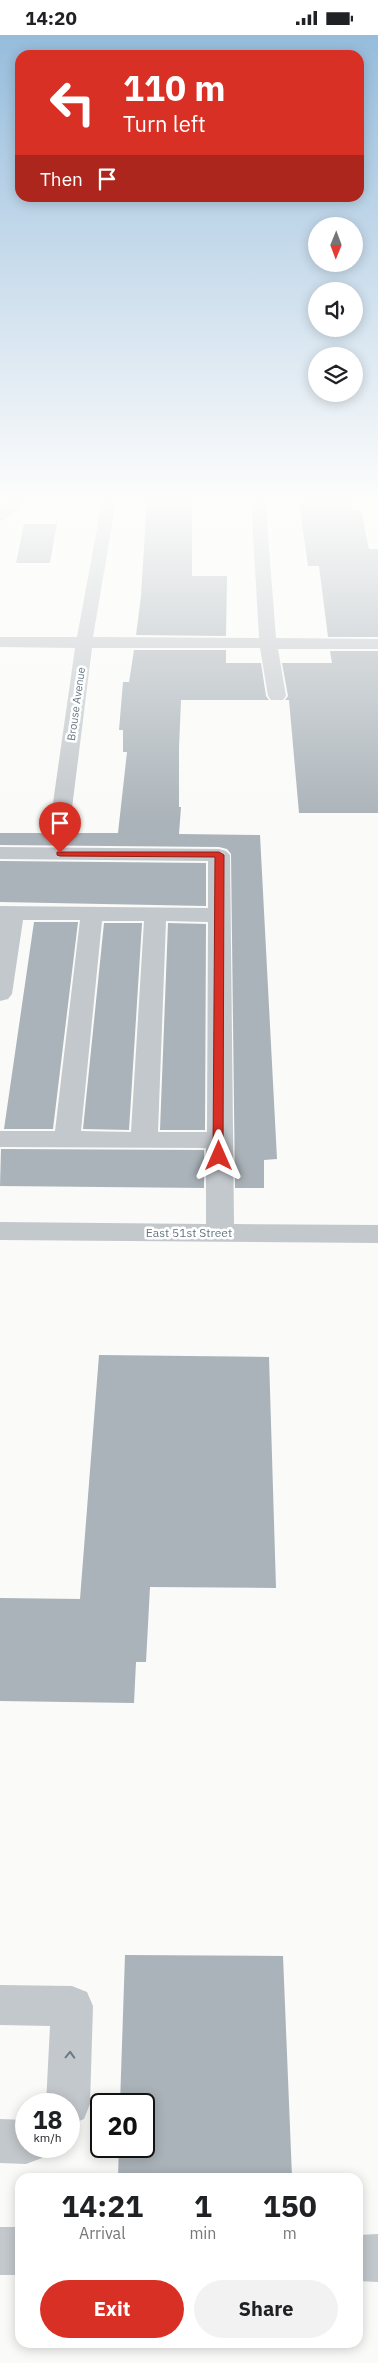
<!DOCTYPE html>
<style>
body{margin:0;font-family:"IBM Plex Sans",sans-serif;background:#f2f2f2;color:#202124;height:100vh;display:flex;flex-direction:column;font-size:19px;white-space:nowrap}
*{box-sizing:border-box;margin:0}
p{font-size:16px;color:#757577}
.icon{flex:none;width:28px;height:28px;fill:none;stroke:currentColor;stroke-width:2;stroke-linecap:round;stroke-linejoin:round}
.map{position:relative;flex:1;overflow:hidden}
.drawer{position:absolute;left:15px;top:2138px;width:348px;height:175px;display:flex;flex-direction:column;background:#fff;border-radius:15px;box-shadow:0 2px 12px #0003}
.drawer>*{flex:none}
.banner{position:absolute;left:15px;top:15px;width:349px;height:152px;border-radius:15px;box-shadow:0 2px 12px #0003;background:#d93025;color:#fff;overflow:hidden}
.needle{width:32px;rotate:181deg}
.buttons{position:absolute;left:308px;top:182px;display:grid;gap:10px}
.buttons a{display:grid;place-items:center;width:55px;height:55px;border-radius:50%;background:#fff;box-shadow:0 2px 12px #0003;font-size:25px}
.speed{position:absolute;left:15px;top:2058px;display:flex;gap:10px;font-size:25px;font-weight:700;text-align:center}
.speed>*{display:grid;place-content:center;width:65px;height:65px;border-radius:50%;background:#fff;box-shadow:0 2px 12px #0003;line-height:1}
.speed small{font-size:12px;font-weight:400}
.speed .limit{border:2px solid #111;border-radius:8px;background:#fff;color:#111}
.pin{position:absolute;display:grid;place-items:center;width:42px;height:42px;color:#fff;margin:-51px -21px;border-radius:50% 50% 50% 0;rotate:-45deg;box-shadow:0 0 5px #0007}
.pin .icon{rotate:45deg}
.me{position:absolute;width:55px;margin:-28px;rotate:0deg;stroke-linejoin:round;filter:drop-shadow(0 0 4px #0008)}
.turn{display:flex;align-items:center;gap:18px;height:105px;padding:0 25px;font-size:22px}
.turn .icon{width:65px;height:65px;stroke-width:2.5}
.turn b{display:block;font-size:35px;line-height:42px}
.then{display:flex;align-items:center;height:48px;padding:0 25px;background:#0003;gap:10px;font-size:19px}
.eta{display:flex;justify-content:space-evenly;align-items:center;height:85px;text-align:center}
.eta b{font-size:30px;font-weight:700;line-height:35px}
.action{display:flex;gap:10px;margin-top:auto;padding:10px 25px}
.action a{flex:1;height:58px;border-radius:30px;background:#d93025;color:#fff;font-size:20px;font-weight:700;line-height:58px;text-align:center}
.action a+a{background:#f2f2f2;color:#202124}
.status{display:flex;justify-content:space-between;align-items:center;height:35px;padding:0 25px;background:#fff;direction:ltr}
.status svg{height:14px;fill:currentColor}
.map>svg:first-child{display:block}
.building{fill:#aab3b9}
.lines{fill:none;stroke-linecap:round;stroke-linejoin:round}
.minor{fill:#c3c8cc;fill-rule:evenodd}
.oneway{stroke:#6a7a87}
.route{fill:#d93025;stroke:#8d1f18}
.labels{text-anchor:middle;stroke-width:5;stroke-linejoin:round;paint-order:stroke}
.far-street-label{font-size:11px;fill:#657683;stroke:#fff}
.street-label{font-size:12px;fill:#657683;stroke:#fff}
</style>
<div class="status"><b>14:20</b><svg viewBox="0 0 49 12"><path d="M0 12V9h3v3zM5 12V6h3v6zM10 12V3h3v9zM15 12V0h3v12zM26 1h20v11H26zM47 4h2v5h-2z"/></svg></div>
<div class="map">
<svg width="378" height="2328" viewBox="0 0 378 2328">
<rect width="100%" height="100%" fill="#fafaf8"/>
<path class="building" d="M 298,461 L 350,461 L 353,475 L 361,475 L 369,514 L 378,514 L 378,602 L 328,602 L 319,531 L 308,531 Z
M 147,462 L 192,462 L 192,541 L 227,541 L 226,601 L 136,600 L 141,561 Z
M 24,489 L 57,489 L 50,528 L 16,528 Z
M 134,615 L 226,615 L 226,628 L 261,628 L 266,661 L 269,665 L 181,665 L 179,713 L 179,772 L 181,772 L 179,799 L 260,800 L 277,1124 L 264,1125 L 264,1153 L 235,1153 L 231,819 L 227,814 L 219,812 L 0,810 L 0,798 L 118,798 L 127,717 L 123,717 L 123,695 L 119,695 L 123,647 L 129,647 Z
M 330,616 L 378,616 L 378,778 L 299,778 L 289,665 L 285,665 L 288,661 L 282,628 L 332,628 Z
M 0,826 L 206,828 L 206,871 L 0,867 Z
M 34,887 L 78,887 L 53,1094 L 4,1094 Z
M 104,888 L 142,888 L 129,1095 L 83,1094 Z
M 168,888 L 206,889 L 205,1095 L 160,1095 Z
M 1,1114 L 204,1115 L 204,1153 L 0,1151 Z
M 99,1320 L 269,1322 L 276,1553 L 150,1552 L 146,1627 L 136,1627 L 134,1668 L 0,1666 L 0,1563 L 80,1564 Z
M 125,1920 L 283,1921 L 292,2142 L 118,2142 L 119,2111 L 144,2111 L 144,2069 L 120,2069 Z"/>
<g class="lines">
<path class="minor" d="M 17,461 L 33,461 L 5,485 L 0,486 L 0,475 Z
M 103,461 L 117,461 L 93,602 L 259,603 L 251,461 L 265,461 L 276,603 L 378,604 L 378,614 L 278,614 L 286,661 L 283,665 L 271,665 L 268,661 L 260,613 L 92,613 L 70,789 L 67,793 L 60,795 L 53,793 L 50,789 L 75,613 L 0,612 L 0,602 L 77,602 Z
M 0,812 L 219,814 L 226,816 L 230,820 L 234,1189 L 378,1190 L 378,1208 L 0,1205 L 0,1187 L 206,1189 L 206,1113 L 0,1112 L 0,1096 L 55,1096 L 80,885 L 23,885 L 12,959 L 8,964 L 0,966 L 0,871 L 208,873 L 208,826 L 0,824 ZM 102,886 L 144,886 L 131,1097 L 81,1096 ZM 166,886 L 208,887 L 207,1097 L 158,1097 Z
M 0,1950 L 72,1951 L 87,1957 L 93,1971 L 90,2069 L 84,2084 L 69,2090 L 69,2069 L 46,2069 L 50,1991 L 0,1990 Z
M 0,2084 L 26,2085 L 26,2111 L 47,2111 L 42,2123 L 26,2129 L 0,2128 Z
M 0,2192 L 20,2192 L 20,2240 L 0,2240 Z
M 378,2199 L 378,2247 L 358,2246 L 358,2200 Z"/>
</g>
<defs><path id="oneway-chevron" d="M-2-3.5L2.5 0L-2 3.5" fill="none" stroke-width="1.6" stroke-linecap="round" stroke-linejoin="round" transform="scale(1.25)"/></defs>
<use class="oneway" href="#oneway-chevron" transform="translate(70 2020) rotate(-88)"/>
<linearGradient id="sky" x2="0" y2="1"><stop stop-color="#96bcdc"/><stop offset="0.59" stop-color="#fdfdfc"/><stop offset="1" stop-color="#fdfdfc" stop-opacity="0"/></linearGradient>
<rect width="378" height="787" fill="url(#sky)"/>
<path class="route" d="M 57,817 L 219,817 L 224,820 L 223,1123 L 219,1124 L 213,1121 L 215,822 L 60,821 L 57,820 Z"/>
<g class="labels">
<g class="far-street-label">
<text transform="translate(76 669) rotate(-82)" y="4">Brouse Avenue</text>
</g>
<g class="street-label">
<text x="189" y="1202">East 51st Street</text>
</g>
</g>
</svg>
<div class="buttons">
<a><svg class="needle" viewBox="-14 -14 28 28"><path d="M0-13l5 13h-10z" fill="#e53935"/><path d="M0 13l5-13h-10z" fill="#757577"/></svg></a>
<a><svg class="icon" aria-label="sound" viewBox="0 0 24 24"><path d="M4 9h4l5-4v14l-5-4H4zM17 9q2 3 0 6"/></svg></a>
<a><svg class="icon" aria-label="layers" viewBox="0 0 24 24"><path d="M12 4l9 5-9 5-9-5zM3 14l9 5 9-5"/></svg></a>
</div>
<div class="speed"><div>18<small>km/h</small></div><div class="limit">20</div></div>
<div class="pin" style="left:60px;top:818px;background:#d93025"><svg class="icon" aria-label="arrive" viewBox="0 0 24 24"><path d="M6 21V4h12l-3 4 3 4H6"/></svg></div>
<svg class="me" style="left:219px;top:1121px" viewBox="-20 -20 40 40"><path d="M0-17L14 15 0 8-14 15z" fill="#d93025" stroke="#fff" stroke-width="4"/></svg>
<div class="banner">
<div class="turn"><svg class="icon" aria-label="left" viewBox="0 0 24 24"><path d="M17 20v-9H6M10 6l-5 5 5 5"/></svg><div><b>110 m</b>Turn left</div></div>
<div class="then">Then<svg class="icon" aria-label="arrive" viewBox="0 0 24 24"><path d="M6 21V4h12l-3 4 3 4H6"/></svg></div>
</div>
<section class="drawer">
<div class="eta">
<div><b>14:21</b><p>Arrival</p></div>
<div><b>1</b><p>min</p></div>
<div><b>150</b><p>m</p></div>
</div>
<div class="action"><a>Exit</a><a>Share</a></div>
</section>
</div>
